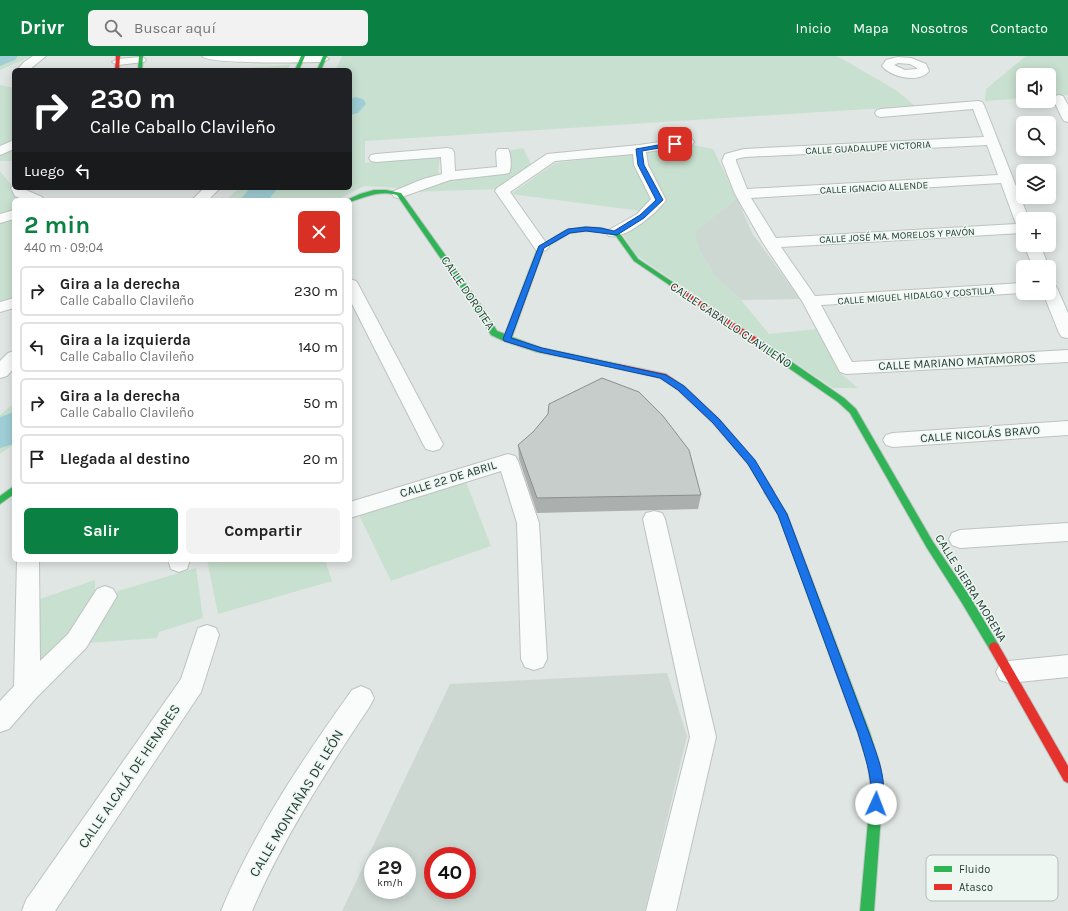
<!DOCTYPE html>
<html lang="es">
<meta charset="utf-8">
<style>
body{margin:0;font-family:Karla,sans-serif;background:#f2f2f2;color:#222;height:100vh;display:flex;flex-direction:column;font-size:15px;white-space:nowrap}
*{box-sizing:border-box;margin:0}
p{font-size:13px;color:#767676}
.icon{flex:none;width:22px;height:22px;fill:none;stroke:currentColor;stroke-width:2;stroke-linecap:round;stroke-linejoin:round}
.map{position:relative;flex:1;overflow:hidden}
.drawer{position:absolute;left:12px;top:142px;width:340px;height:364px;display:flex;flex-direction:column;background:#fff;border-radius:6px;box-shadow:0 2px 10px #0003}
.drawer>*{flex:none}
.banner{position:absolute;left:12px;top:12px;width:340px;height:122px;border-radius:6px;box-shadow:0 2px 10px #0003;background:#202124;color:#fff;overflow:hidden}
.buttons{position:absolute;left:1016px;top:12px;display:grid;gap:8px}
.buttons a{display:grid;place-items:center;width:40px;height:40px;border-radius:6px;background:#fff;box-shadow:0 2px 10px #0003;font-size:20px}
.speed{position:absolute;left:364px;top:791px;display:flex;gap:8px;font-size:20px;font-weight:700;text-align:center}
.speed>*{display:grid;place-content:center;width:52px;height:52px;border-radius:50%;background:#fff;box-shadow:0 2px 10px #0003;line-height:1}
.speed small{font-size:10px;font-weight:400}
.speed .limit{border:6px solid #d22;background:#fff;color:#111}
.pin{position:absolute;display:grid;place-items:center;width:34px;height:34px;color:#fff;margin:-17px;border-radius:8px;box-shadow:0 2px 6px #0006}
.me{position:absolute;width:44px;margin:-22px;rotate:2deg;stroke-linejoin:round;filter:drop-shadow(0 0 3px #0008)}
.turn{display:flex;align-items:center;gap:14px;height:84px;padding:0 12px;font-size:18px}
.turn .icon{width:52px;height:52px;stroke-width:2.5}
.turn b{display:block;font-size:28px;line-height:34px}
.then{display:flex;align-items:center;height:38px;padding:0 12px;background:#0003;gap:8px;font-size:15px}
.round{display:grid;place-items:center;flex:none;width:42px;height:42px;border-radius:6px;background:#f2f2f2}
.headline{display:flex;align-items:center;justify-content:space-between;height:68px;padding:0 12px}
h1{font-size:24px;font-weight:700;line-height:30px;color:#0b8043}
.button{display:flex;gap:8px;margin-top:auto;padding:8px 12px}
.button a{flex:1;height:46px;border-radius:6px;background:#0b8043;color:#fff;font-size:16px;font-weight:700;line-height:46px;text-align:center}
.button a+a{background:#f2f2f2;color:#222}
ul{padding:0;list-style:none}
li{display:flex;align-items:center;gap:12px;height:50px;margin:0 8px 6px;padding:0 4px;border:2px solid #e0e0e0;border-radius:6px}
li div{flex:1}
li b{display:block;font-size:15px}
li em{font-style:normal}
header{display:flex;align-items:center;gap:24px;box-sizing:border-box;height:56px;padding:0 20px;background:#0b8043;color:#fff}
header strong{font-size:19px}
nav{display:flex;gap:22px;margin-inline-start:auto;font-size:14px}
.search{width:280px;height:36px;background:#f2f2f2;display:flex;align-items:center;gap:10px;box-sizing:border-box;padding:0 14px;border-radius:6px;color:#767676;font-size:15px}
.map>svg:first-child{display:block}
.built{fill:#cdd8d3;fill-rule:evenodd}
.green{fill:#c8e0cf}
.lines{fill:none;stroke-linecap:round;stroke-linejoin:round}
.river{fill:#9fced6;fill-rule:evenodd}
.street-casing{stroke:#bdc3c0;stroke-width:2}
.fast-casing{stroke:#bcc4c1;stroke-width:2}
.jam-casing{stroke:#bcc4c1;stroke-width:2}
.street{fill:#fafbfb;fill-rule:evenodd}
.fast{fill:#30b455;fill-rule:evenodd}
.jam{fill:#e5322d;fill-rule:evenodd}
.wall{fill:#abb0ae}
.building{fill:#c7cdca;stroke:#8b908d}
.route{fill:#1a73e8;stroke:#114b97}
.labels{text-anchor:middle;stroke-width:3;stroke-linejoin:round;paint-order:stroke}
.far-street-label{font-size:10px;fill:#1f3831;stroke:#edf6f1}
.street-label{font-size:12px;fill:#1f3831;stroke:#edf6f1}
.near-street-label{font-size:14px;fill:#1f3831;stroke:#edf6f1}
.key{fill:#edf6f1;stroke:#afbdb7;stroke-width:1}
.key-label{font-size:11px;fill:#1f3831}
</style>
<header>
<strong>Drivr</strong>
<div class="search"><svg class="icon" aria-label="search" viewBox="0 0 24 24"><circle cx="10" cy="10" r="6"/><path d="M15 15l6 6"/></svg>Buscar aquí</div>
<nav><a>Inicio</a><a>Mapa</a><a>Nosotros</a><a>Contacto</a></nav>
</header>
<div class="map">
<svg width="1068" height="855" viewBox="0 0 1068 855">
<rect width="100%" height="100%" fill="#e0e6e3"/>
<path class="built" d="M 737,142 L 752,177 L 800,243 L 741,244 L 716,221 L 700,196 L 694,176 Z
M 667,617 L 687,680 L 645,855 L 342,855 L 450,628 ZM 373,800 L 407,800 L 407,834 L 373,834 ZM 433,800 L 467,800 L 467,834 L 433,834 Z"/>
<path class="green" d="M 0,0 L 32,0 L 0,14 Z
M 342,0 L 837,0 L 896,34 L 915,50 L 365,85 L 365,107 L 440,100 L 438,118 L 399,132 L 364,130 L 336,144 L 226,144 L 239,132 L 350,132 L 350,14 L 336,14 Z
M 1026,0 L 1068,0 L 1068,39 L 1049,40 L 1049,19 L 1023,19 L 1023,42 L 985,45 L 986,33 Z
M 290,9 L 288,14 L 211,14 Z
M 0,29 L 14,32 L 14,105 L 0,105 Z
M 688,88 L 713,93 L 737,142 L 695,176 L 700,196 L 716,221 L 741,244 L 769,278 L 817,273 L 839,316 L 858,332 L 833,332 L 637,200 L 622,177 L 664,146 L 644,106 L 643,95 Z
M 523,92 L 532,110 L 500,133 L 410,136 L 450,122 L 507,114 L 507,95 Z
M 629,98 L 637,100 L 641,125 L 655,143 L 641,155 L 511,138 L 555,107 Z
M 0,115 L 23,144 L 14,144 L 14,241 L 0,246 Z
M 14,347 L 14,388 L 0,398 L 0,359 Z
M 466,426 L 491,490 L 391,525 L 358,457 Z
M 207,504 L 325,504 L 332,525 L 218,558 Z
M 196,512 L 203,562 L 159,576 L 157,582 L 87,587 L 118,535 Z
M 95,524 L 95,542 L 71,584 L 35,616 L 37,544 Z"/>
<g class="lines">
<path class="river" d="M 0,0 L 18,0 L 15,4 L 0,10 Z
M 355,41 L 363,43 L 366,48 L 358,57 L 350,59 L 350,43 Z
M 250,132 L 278,132 L 268,144 L 240,144 Z
M 14,356 L 14,388 L 0,392 L 0,361 Z"/>
<g class="street-casing">
<path id="street" d="M 33,0 L 46,0 L 29,14 L 17,14 L 24,6 Z
M 202,0 L 324,0 L 329,3 L 323,6 C 306,6 209,9 202,0 Z
M 140,1 L 144,2 L 146,4 L 144,6 L 118,9 L 112,6 L 118,3 Z
M 898,1 L 911,2 L 926,8 L 929,15 C 919,28 891,21 882,10 L 886,4 ZM 898,7 L 910,8 L 917,12 L 917,13 L 905,14 L 894,9 Z
M 1059,39 L 1063,40 L 1068,49 L 1068,66 L 1064,65 L 1062,62 L 1053,43 L 1055,40 Z
M 978,45 L 982,46 L 984,49 L 1029,163 L 1023,163 L 1023,177 L 781,191 L 815,240 L 1023,227 L 1023,237 L 821,249 L 852,306 L 1068,294 L 1068,306 L 846,318 L 840,316 L 802,245 L 763,187 L 735,138 L 722,105 L 725,98 L 744,93 L 984,81 L 973,53 L 881,61 L 877,60 L 875,57 L 877,54 L 881,53 ZM 987,89 L 998,119 L 747,133 L 736,105 L 736,103 L 745,101 ZM 1001,127 L 1016,168 L 776,182 L 751,142 Z
M 687,82 L 692,83 L 694,86 L 692,89 L 646,96 L 648,109 L 666,144 C 657,157 625,184 609,180 L 606,177 L 609,174 L 637,158 L 651,143 L 634,109 L 633,98 L 555,105 L 510,136 L 549,191 L 546,194 L 541,196 L 536,194 L 495,135 L 497,132 L 547,98 L 639,89 Z
M 14,84 L 14,93 L 0,99 L 0,90 Z
M 447,92 L 452,93 L 454,96 L 455,115 L 497,111 L 496,96 L 498,93 L 508,93 C 511,98 512,112 509,117 L 504,118 L 450,124 L 399,142 L 394,141 L 392,138 L 394,135 L 423,123 L 442,118 L 441,101 L 376,106 L 371,105 L 369,102 L 371,99 L 376,98 Z
M 14,129 L 14,132 L 25,132 L 26,134 L 42,141 L 44,144 L 25,144 L 15,140 L 11,132 Z
M 204,132 L 220,132 L 208,144 L 192,144 Z
M 14,154 L 14,163 L 0,167 L 0,158 Z
M 1024,189 L 1040,189 L 1049,211 L 1033,211 Z
M 350,223 L 356,225 L 358,228 L 443,388 L 440,393 L 433,395 L 426,393 L 423,388 L 350,244 Z
M 1049,227 L 1055,229 L 1057,232 L 1068,257 L 1068,282 L 1062,281 L 1059,277 L 1043,237 L 1049,237 Z
M 14,242 L 14,252 L 0,256 L 0,246 Z
M 14,295 L 14,312 L 7,320 L 0,322 L 0,305 L 8,297 Z
M 1068,365 L 1068,379 L 893,391 L 886,389 L 883,384 L 886,379 L 893,377 Z
M 508,398 L 515,400 L 518,405 L 539,467 L 547,603 L 543,611 L 534,614 L 525,611 L 521,603 L 517,467 L 501,415 L 350,462 L 350,446 Z
M 654,455 L 662,457 L 665,463 L 716,681 L 676,855 L 646,855 L 690,681 L 643,463 L 646,457 Z
M 1068,467 L 1068,485 L 960,492 L 952,489 L 949,483 L 952,477 L 960,474 Z
M 17,504 L 39,504 L 40,605 L 68,578 L 97,533 L 105,530 L 113,533 L 117,540 L 86,592 L 36,642 L 9,673 L 0,676 L 0,645 L 14,630 Z
M 168,504 L 190,504 L 187,513 L 179,516 L 171,513 Z
M 207,569 L 216,572 L 219,579 L 201,636 L 55,855 L 22,855 L 26,844 L 181,623 L 198,572 Z
M 1068,599 L 1068,621 L 1009,627 L 1000,624 L 996,616 L 1000,608 L 1009,605 Z
M 361,630 L 370,634 L 374,642 L 370,650 C 326,716 283,782 252,855 L 221,855 C 254,775 302,704 352,634 Z"/>
</g>
<g class="fast-casing">
<path id="fast" d="M 139,0 L 143,0 L 142,14 L 138,14 Z
M 301,0 L 305,0 L 299,14 L 295,14 Z
M 323,0 L 327,0 L 321,14 L 317,14 Z
M 374,134 L 386,134 L 401,137 L 483,252 L 497,275 L 505,278 L 538,191 L 566,174 L 585,171 L 601,172 L 620,178 L 638,203 L 677,229 L 675,230 L 671,230 L 634,205 L 616,180 L 601,176 L 585,175 L 570,177 L 544,192 L 512,281 L 542,292 L 618,308 L 622,310 L 618,312 L 537,296 L 504,285 L 491,279 L 475,252 L 397,139 C 379,134 366,141 350,146 L 350,144 L 347,144 L 360,138 Z
M 754,284 L 760,284 L 844,342 L 856,353 L 933,486 L 970,541 L 998,588 L 999,591 L 998,594 L 994,596 L 990,594 L 962,547 L 927,492 L 850,357 L 838,346 L 754,288 Z
M 14,430 L 14,438 L 0,448 L 0,440 Z
M 769,433 L 772,434 L 787,458 L 870,677 L 880,709 L 883,732 L 874,855 L 860,855 L 871,732 L 868,709 L 858,677 L 778,458 L 764,436 Z"/>
</g>
<g class="jam-casing">
<path id="jam" d="M 116,0 L 120,0 L 119,14 L 115,14 Z
M 673,227 L 760,284 L 760,288 L 754,288 L 671,230 L 669,229 Z
M 615,308 L 618,308 L 666,318 L 684,330 L 719,363 L 754,404 L 774,436 L 772,438 L 766,438 L 748,408 L 713,367 L 678,334 L 660,322 L 615,312 L 614,310 Z
M 994,586 L 998,588 L 1068,710 L 1068,727 L 1064,725 L 990,594 L 989,591 L 990,588 Z"/>
</g>
<use href="#street" class="street"/>
<use href="#fast" class="fast"/>
<use href="#jam" class="jam"/>
</g>
<path class="wall" d="M 518,389 L 701,439 L 698,453 L 537,457 L 519,403 Z"/>
<path class="building" d="M 602,322 L 639,336 L 663,360 L 689,394 L 701,439 L 537,442 L 518,389 L 533,376 L 548,358 L 549,348 Z"/>
<path class="route" d="M 675,86 L 677,86 L 677,89 L 642,95 L 644,109 L 663,144 L 644,162 L 617,179 L 586,175 L 570,177 L 544,192 L 511,282 L 542,292 L 666,319 L 684,330 L 719,363 L 755,404 L 787,458 L 869,677 C 877,699 890,729 880,752 L 876,754 L 872,752 C 869,745 872,737 871,730 C 869,711 863,694 858,677 L 778,459 L 748,408 L 713,367 L 678,334 L 660,322 L 540,296 L 504,285 L 503,283 L 539,190 L 568,173 L 586,171 L 601,172 L 614,175 L 640,159 L 656,144 L 638,109 L 636,93 Z"/>
<g class="labels">
<g class="far-street-label">
<text transform="translate(868 91) rotate(-3)" y="4">CALLE GUADALUPE VICTORIA</text>
<text transform="translate(874 131) rotate(-3)" y="4">CALLE IGNACIO ALLENDE</text>
<text transform="translate(897 179) rotate(-3)" y="4">CALLE JOSÉ MA. MORELOS Y PAVÓN</text>
<text transform="translate(916 239) rotate(-4)" y="4">CALLE MIGUEL HIDALGO Y COSTILLA</text>
</g>
<g class="street-label">
<text transform="translate(468 237) rotate(56)" y="4">CALLE DOROTEA</text>
<text transform="translate(731 269) rotate(34)" y="4">CALLE CABALLO CLAVILEÑO</text>
<text transform="translate(957 306) rotate(-3)" y="4">CALLE MARIANO MATAMOROS</text>
<text transform="translate(980 378) rotate(-4)" y="4">CALLE NICOLÁS BRAVO</text>
<text transform="translate(448 423) rotate(-17)" y="4">CALLE 22 DE ABRIL</text>
<text transform="translate(971 532) rotate(58)" y="4">CALLE SIERRA MORENA</text>
</g>
<g class="near-street-label">
<text transform="translate(129 720) rotate(-56)" y="5">CALLE ALCALÁ DE HENARES</text>
<text transform="translate(296 747) rotate(-59)" y="5">CALLE MONTAÑAS DE LEÓN</text>
</g>
</g>
<rect x="926" y="799" width="132" height="46" rx="6" class="key"/>
<rect x="934" y="810" width="18" height="6" fill="#30b455"/>
<rect x="934" y="828" width="18" height="6" fill="#e5322d"/>
<g class="key-label">
<text x="959" y="817">Fluido</text>
<text x="959" y="835">Atasco</text>
</g>
</svg>
<div class="buttons">
<a><svg class="icon" aria-label="sound" viewBox="0 0 24 24"><path d="M4 9h4l5-4v14l-5-4H4zM17 9q2 3 0 6"/></svg></a>
<a><svg class="icon" aria-label="search" viewBox="0 0 24 24"><circle cx="10" cy="10" r="6"/><path d="M15 15l6 6"/></svg></a>
<a><svg class="icon" aria-label="layers" viewBox="0 0 24 24"><path d="M12 4l9 5-9 5-9-5zM3 14l9 5 9-5"/></svg></a>
<a>+</a>
<a>−</a>
</div>
<div class="speed"><div>29<small>km/h</small></div><div class="limit">40</div></div>
<div class="pin" style="left:675px;top:88px;background:#d93025"><svg class="icon" aria-label="arrive" viewBox="0 0 24 24"><path d="M6 21V4h12l-3 4 3 4H6"/></svg></div>
<svg class="me" style="left:876px;top:748px" viewBox="-20 -20 40 40"><circle r="19" fill="#fff"/><path d="M0-13L10 11 0 6-10 11z" fill="#1a73e8"/></svg>
<div class="banner">
<div class="turn"><svg class="icon" aria-label="right" viewBox="0 0 24 24"><path d="M7 20v-9h11M14 6l5 5-5 5"/></svg><div><b>230 m</b>Calle Caballo Clavileño</div></div>
<div class="then">Luego<svg class="icon" aria-label="left" viewBox="0 0 24 24"><path d="M17 20v-9H6M10 6l-5 5 5 5"/></svg></div>
</div>
<section class="drawer">
<div class="headline"><div><h1>2 min</h1><p>440 m · 09:04</p></div><a class="round" style="background:#d93025;color:#fff"><svg class="icon" aria-label="close" viewBox="0 0 24 24"><path d="M6 6l12 12M18 6L6 18"/></svg></a></div>
<ul>
<li><svg class="icon" aria-label="right" viewBox="0 0 24 24"><path d="M7 20v-9h11M14 6l5 5-5 5"/></svg><div><b>Gira a la derecha</b><p>Calle Caballo Clavileño</p></div><em>230 m</em></li>
<li><svg class="icon" aria-label="left" viewBox="0 0 24 24"><path d="M17 20v-9H6M10 6l-5 5 5 5"/></svg><div><b>Gira a la izquierda</b><p>Calle Caballo Clavileño</p></div><em>140 m</em></li>
<li><svg class="icon" aria-label="right" viewBox="0 0 24 24"><path d="M7 20v-9h11M14 6l5 5-5 5"/></svg><div><b>Gira a la derecha</b><p>Calle Caballo Clavileño</p></div><em>50 m</em></li>
<li><svg class="icon" aria-label="arrive" viewBox="0 0 24 24"><path d="M6 21V4h12l-3 4 3 4H6"/></svg><div><b>Llegada al destino</b></div><em>20 m</em></li>
</ul>
<div class="button"><a>Salir</a><a>Compartir</a></div>
</section>
</div>
